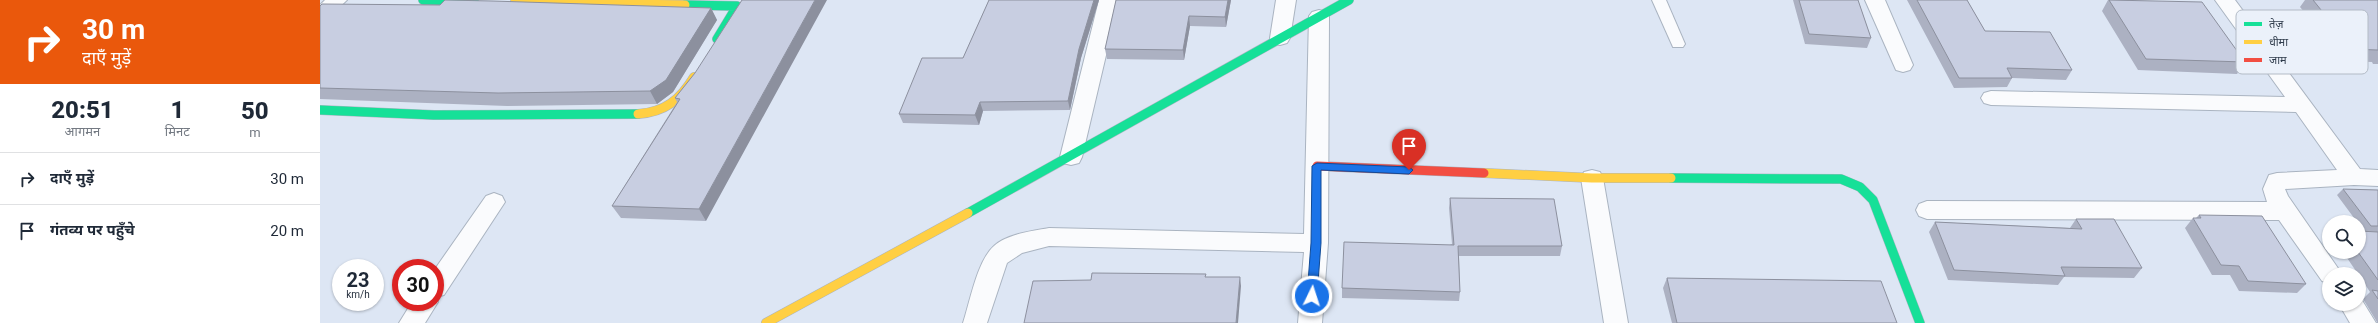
<!DOCTYPE html>
<html lang="hi">
<meta charset="utf-8">
<style>
body{margin:0;font-family:Roboto,"Noto Sans Devanagari",sans-serif;background:#f6f6f7;color:#1f2937;height:100vh;display:flex;flex-direction:column;font-size:15px;white-space:nowrap}
*{box-sizing:border-box;margin:0}
p{font-size:13px;color:#747a83}
.icon{flex:none;width:22px;height:22px;fill:none;stroke:currentColor;stroke-width:2;stroke-linecap:round;stroke-linejoin:round}
.map{position:relative;flex:1;overflow:hidden}
.drawer{display:flex;flex-direction:column;background:#fff;width:320px}
.drawer>*{flex:none}
.top-card{background:#ea580c;color:#fff;overflow:hidden}
.fabs{position:absolute;left:2002px;top:215px;display:grid;gap:8px}
.fabs a{display:grid;place-items:center;width:44px;height:44px;border-radius:50%;background:#fff;box-shadow:0 1px 3px #0004;font-size:20px}
.speed{position:absolute;left:12px;top:259px;display:flex;gap:8px;font-size:20px;font-weight:700;text-align:center}
.speed>*{display:grid;place-content:center;width:52px;height:52px;border-radius:50%;background:#fff;box-shadow:0 1px 3px #0004;line-height:1}
.speed small{font-size:10px;font-weight:400}
.speed .limit{border:6px solid #d22;background:#fff;color:#111}
.pin{position:absolute;display:grid;place-items:center;width:34px;height:34px;color:#fff;margin:-41px -17px;border-radius:50% 50% 50% 0;rotate:-45deg;box-shadow:0 0 4px #0007}
.pin .icon{rotate:45deg}
.me{position:absolute;width:44px;margin:-22px;rotate:4deg;stroke-linejoin:round;filter:drop-shadow(0 0 3px #0008)}
.turn{display:flex;align-items:center;gap:14px;height:84px;padding:0 16px;font-size:18px}
.turn .icon{width:52px;height:52px;stroke-width:2.5}
.turn b{display:block;font-size:28px;line-height:34px}
.eta{display:flex;justify-content:space-evenly;align-items:center;height:68px;text-align:center}
.eta b{font-size:24px;font-weight:800;line-height:28px}
ul{padding:0;list-style:none}
li{display:flex;align-items:center;gap:12px;height:52px;padding:0 16px;border-top:1px solid #e0e1e3}
li div{flex:1}
li b{display:block;font-size:15px}
li em{font-style:normal}
main{display:flex;flex:1;min-height:0}
.map>svg:first-child{display:block}
.lines{fill:none;stroke-linecap:round;stroke-linejoin:round}
.lane-casing{stroke:#aab4c1;stroke-width:2}
.street-casing{stroke:#aab4c1;stroke-width:2}
.fast-casing{stroke:#aab4c1;stroke-width:10}
.slow-casing{stroke:#aab4c1;stroke-width:10}
.jam-casing{stroke:#aab4c1;stroke-width:10}
.lane{fill:#fafbfd;fill-rule:evenodd}
.street{fill:#fafbfd;fill-rule:evenodd}
.fast{stroke:#16e098;stroke-width:9}
.slow{stroke:#ffcf43;stroke-width:9}
.jam{stroke:#f24e42;stroke-width:9}
.wall{fill:#acb1c2}
.shaded-wall{fill:#8c909e}
.building{fill:#c8cee1;stroke:#8c909e}
.route{fill:#1a73e8;stroke:#114b97}
.key{fill:#ebf1fa;stroke:#b3bbc6;stroke-width:1}
.key-label{font-size:11px;fill:#303c4c}
</style>
<main>
<section class="drawer">
<div class="top-card">
<div class="turn"><svg class="icon" aria-label="right" viewBox="0 0 24 24"><path d="M7 20v-9h11M14 6l5 5-5 5"/></svg><div><b>30 m</b>दाएँ मुड़ें</div></div>
</div>
<div class="eta">
<div><b>20:51</b><p>आगमन</p></div>
<div><b>1</b><p>मिनट</p></div>
<div><b>50</b><p>m</p></div>
</div>
<ul>
<li><svg class="icon" aria-label="right" viewBox="0 0 24 24"><path d="M7 20v-9h11M14 6l5 5-5 5"/></svg><div><b>दाएँ मुड़ें</b></div><em>30 m</em></li>
<li><svg class="icon" aria-label="arrive" viewBox="0 0 24 24"><path d="M6 21V4h12l-3 4 3 4H6"/></svg><div><b>गंतव्य पर पहुँचे</b></div><em>20 m</em></li>
</ul>
</section>
<div class="map">
<svg width="2058" height="323" viewBox="0 0 2058 323">
<rect width="100%" height="100%" fill="#dde6f4"/>
<g class="lines">
<g class="lane-casing">
<path id="lane" d="M 1332,0 L 1346,0 L 1365,44 L 1363,47 L 1353,47 Z"/>
</g>
<g class="street-casing">
<path id="street" d="M 5,0 L 27,0 L 7,19 L 0,21 L 0,5 Z
M 779,0 L 799,0 L 762,157 L 759,163 L 751,165 L 743,163 L 740,157 Z
M 956,0 L 976,0 L 970,38 L 967,43 L 960,45 L 953,43 L 950,38 Z
M 1545,0 L 1565,0 L 1593,65 L 1590,70 L 1583,72 L 1576,70 Z
M 1895,0 L 1915,0 L 2040,169 L 2058,170 L 2058,186 L 2034,185 L 1965,189 L 1968,196 L 2022,274 L 2009,274 L 2009,283 L 2002,281 L 1959,220 L 1607,219 L 1599,216 L 1596,210 L 1599,204 L 1607,201 L 1947,202 L 1943,189 L 1949,175 L 1957,173 L 2017,170 L 1976,112 L 1671,105 L 1664,103 L 1661,98 L 1664,93 L 1671,91 L 1965,97 Z
M 999,10 L 1006,12 L 1009,16 L 1008,243 L 1002,323 L 978,323 L 984,252 L 729,246 L 702,253 L 687,263 L 667,323 L 643,323 C 650,302 657,261 674,246 C 687,234 712,231 729,228 L 984,234 L 989,16 L 992,12 Z
M 1272,170 L 1280,172 L 1283,178 L 1308,323 L 1284,323 L 1261,178 L 1264,172 Z
M 174,193 L 182,196 L 185,202 L 124,295 L 116,297 L 118,302 L 105,323 L 79,323 L 92,302 L 115,302 L 115,269 L 166,196 Z
M 2040,297 L 2056,323 L 2030,323 L 2019,304 L 2039,304 Z"/>
</g>
<g class="fast-casing">
<path id="fast" d="M 103,0 L 154,1
M 365,5 L 417,6 L 397,39
M 0,110 L 114,115 L 318,114
M 1351,178 L 1521,179 L 1540,187 L 1553,200 L 1600,323
M 648,213 L 1029,0"/>
</g>
<g class="slow-casing">
<path id="slow" d="M 195,2 L 365,5
M 318,114 C 345,112 360,100 374,77
M 1164,173 L 1272,178 L 1351,178
M 446,323 L 648,213"/>
</g>
<g class="jam-casing">
<path id="jam" d="M 997,166 L 1164,173"/>
</g>
<use href="#lane" class="lane"/>
<use href="#street" class="street"/>
<use href="#fast" class="fast"/>
<use href="#slow" class="slow"/>
<use href="#jam" class="jam"/>
</g>
<path class="wall" d="M 669,0 L 779,0 L 761,58 L 750,110 L 663,111 L 659,125 L 583,123 L 579,114 L 643,58 Z
M 796,0 L 911,0 L 906,27 L 870,26 L 864,60 L 787,59 L 785,49 Z
M 1473,0 L 1538,0 L 1551,38 L 1547,48 L 1485,44 Z
M 1587,0 L 1647,0 L 1665,31 L 1752,70 L 1746,80 L 1692,78 L 1687,87 L 1634,88 Z
M 1788,0 L 1808,0 L 1925,62 L 1917,74 L 1818,70 L 1782,11 Z
M 1985,0 L 2058,0 L 2058,64 L 2053,64 L 2052,62 L 1960,59 L 1945,39 L 1946,31 L 1954,19 L 1991,20 L 1980,7 Z
M 120,5 L 391,8 L 397,20 L 353,92 L 337,104 L 187,106 L 0,99 L 0,6 Z
M 375,73 L 386,221 L 301,218 L 292,206 L 357,102 L 355,98 Z
M 2023,189 L 2058,190 L 2058,323 L 2057,323 L 2057,322 L 2043,299 L 2050,292 L 2039,275 L 2039,274 L 2038,274 L 2023,252 L 2039,252 L 2045,232 L 2039,224 L 2039,222 L 2037,222 L 2017,195 Z
M 1130,198 L 1242,246 L 1240,256 L 1139,256 L 1140,292 L 1139,301 L 1022,298 L 1022,288 L 1132,244 L 1129,208 Z
M 1879,215 L 1986,284 L 1977,293 L 1919,291 L 1910,275 L 1892,275 L 1865,228 L 1873,218 L 1876,218 Z
M 1756,219 L 1822,268 L 1814,278 L 1744,277 L 1738,285 L 1628,280 L 1609,232 L 1615,222 L 1750,228 Z
M 1347,278 L 1577,323 L 1352,323 L 1343,288 Z"/>
<path class="shaded-wall" d="M 495,0 L 507,0 L 386,221 L 379,209 Z
M 774,0 L 779,0 L 761,58 L 750,110 L 748,101 L 759,49 Z
M 908,0 L 911,0 L 906,27 L 905,17 Z
M 391,8 L 397,20 L 353,92 L 337,104 L 330,91 Z
M 869,16 L 870,26 L 864,60 L 863,50 Z
M 660,102 L 663,111 L 659,125 L 655,115 Z
M 920,277 L 921,286 L 918,323 L 916,323 Z"/>
<path class="building" d="M 125,0 L 172,1 L 391,8 L 346,80 L 330,91 L 178,93 L 0,88 L 0,6 L 2,4 L 120,5 Z
M 422,0 L 495,0 L 379,209 L 292,206 L 360,99 L 355,98 L 375,73 Z
M 669,0 L 774,0 L 759,49 L 748,101 L 660,102 L 655,115 L 579,114 L 602,58 L 643,58 Z
M 796,0 L 908,0 L 905,17 L 869,16 L 863,50 L 785,49 Z
M 1479,0 L 1538,0 L 1551,38 L 1489,34 Z
M 1597,0 L 1647,0 L 1665,31 L 1730,32 L 1752,70 L 1687,68 L 1692,78 L 1639,78 Z
M 1789,0 L 1882,2 L 1925,62 L 1826,59 Z
M 1993,0 L 2058,0 L 2058,50 L 1969,47 L 1954,27 L 1954,19 L 2010,21 Z
M 2023,189 L 2058,190 L 2058,226 L 2051,226 Z
M 1130,198 L 1234,199 L 1242,246 L 1138,246 L 1140,292 L 1022,288 L 1024,242 L 1134,245 Z
M 1879,215 L 1942,216 L 1986,284 L 1928,281 L 1919,266 L 1901,265 L 1873,218 L 1881,218 Z
M 1756,219 L 1794,219 L 1822,268 L 1741,267 L 1745,276 L 1634,270 L 1615,222 L 1762,229 Z
M 2039,231 L 2058,232 L 2058,280 L 2038,252 L 2039,252 Z
M 772,273 L 886,274 L 885,277 L 920,277 L 916,323 L 704,323 L 713,281 L 771,280 Z
M 1347,278 L 1561,281 L 1577,323 L 1357,323 Z
M 2052,290 L 2058,291 L 2058,299 Z"/>
<path class="route" d="M 997,163 L 1089,167 L 1093,170 L 1089,174 L 1001,170 L 1001,243 L 997,296 L 992,300 L 987,296 L 991,243 L 992,166 Z"/>
<rect x="1916" y="10" width="132" height="64" rx="6" class="key"/>
<rect x="1924" y="22" width="18" height="4" fill="#16e098"/>
<rect x="1924" y="40" width="18" height="4" fill="#ffcf43"/>
<rect x="1924" y="58" width="18" height="4" fill="#f24e42"/>
<g class="key-label">
<text x="1949" y="28">तेज़</text>
<text x="1949" y="46">धीमा</text>
<text x="1949" y="64">जाम</text>
</g>
</svg>
<div class="fabs">
<a><svg class="icon" aria-label="search" viewBox="0 0 24 24"><circle cx="10" cy="10" r="6"/><path d="M15 15l6 6"/></svg></a>
<a><svg class="icon" aria-label="layers" viewBox="0 0 24 24"><path d="M12 4l9 5-9 5-9-5zM3 14l9 5 9-5"/></svg></a>
</div>
<div class="speed"><div>23<small>km/h</small></div><div class="limit">30</div></div>
<div class="pin" style="left:1089px;top:170px;background:#d93025"><svg class="icon" aria-label="arrive" viewBox="0 0 24 24"><path d="M6 21V4h12l-3 4 3 4H6"/></svg></div>
<svg class="me" style="left:992px;top:296px" viewBox="-20 -20 40 40"><circle r="17" fill="#1a73e8" stroke="#fff" stroke-width="3"/><path d="M0-11L8 9 0 5-8 9z" fill="#fff"/></svg>
</div>
</main>
